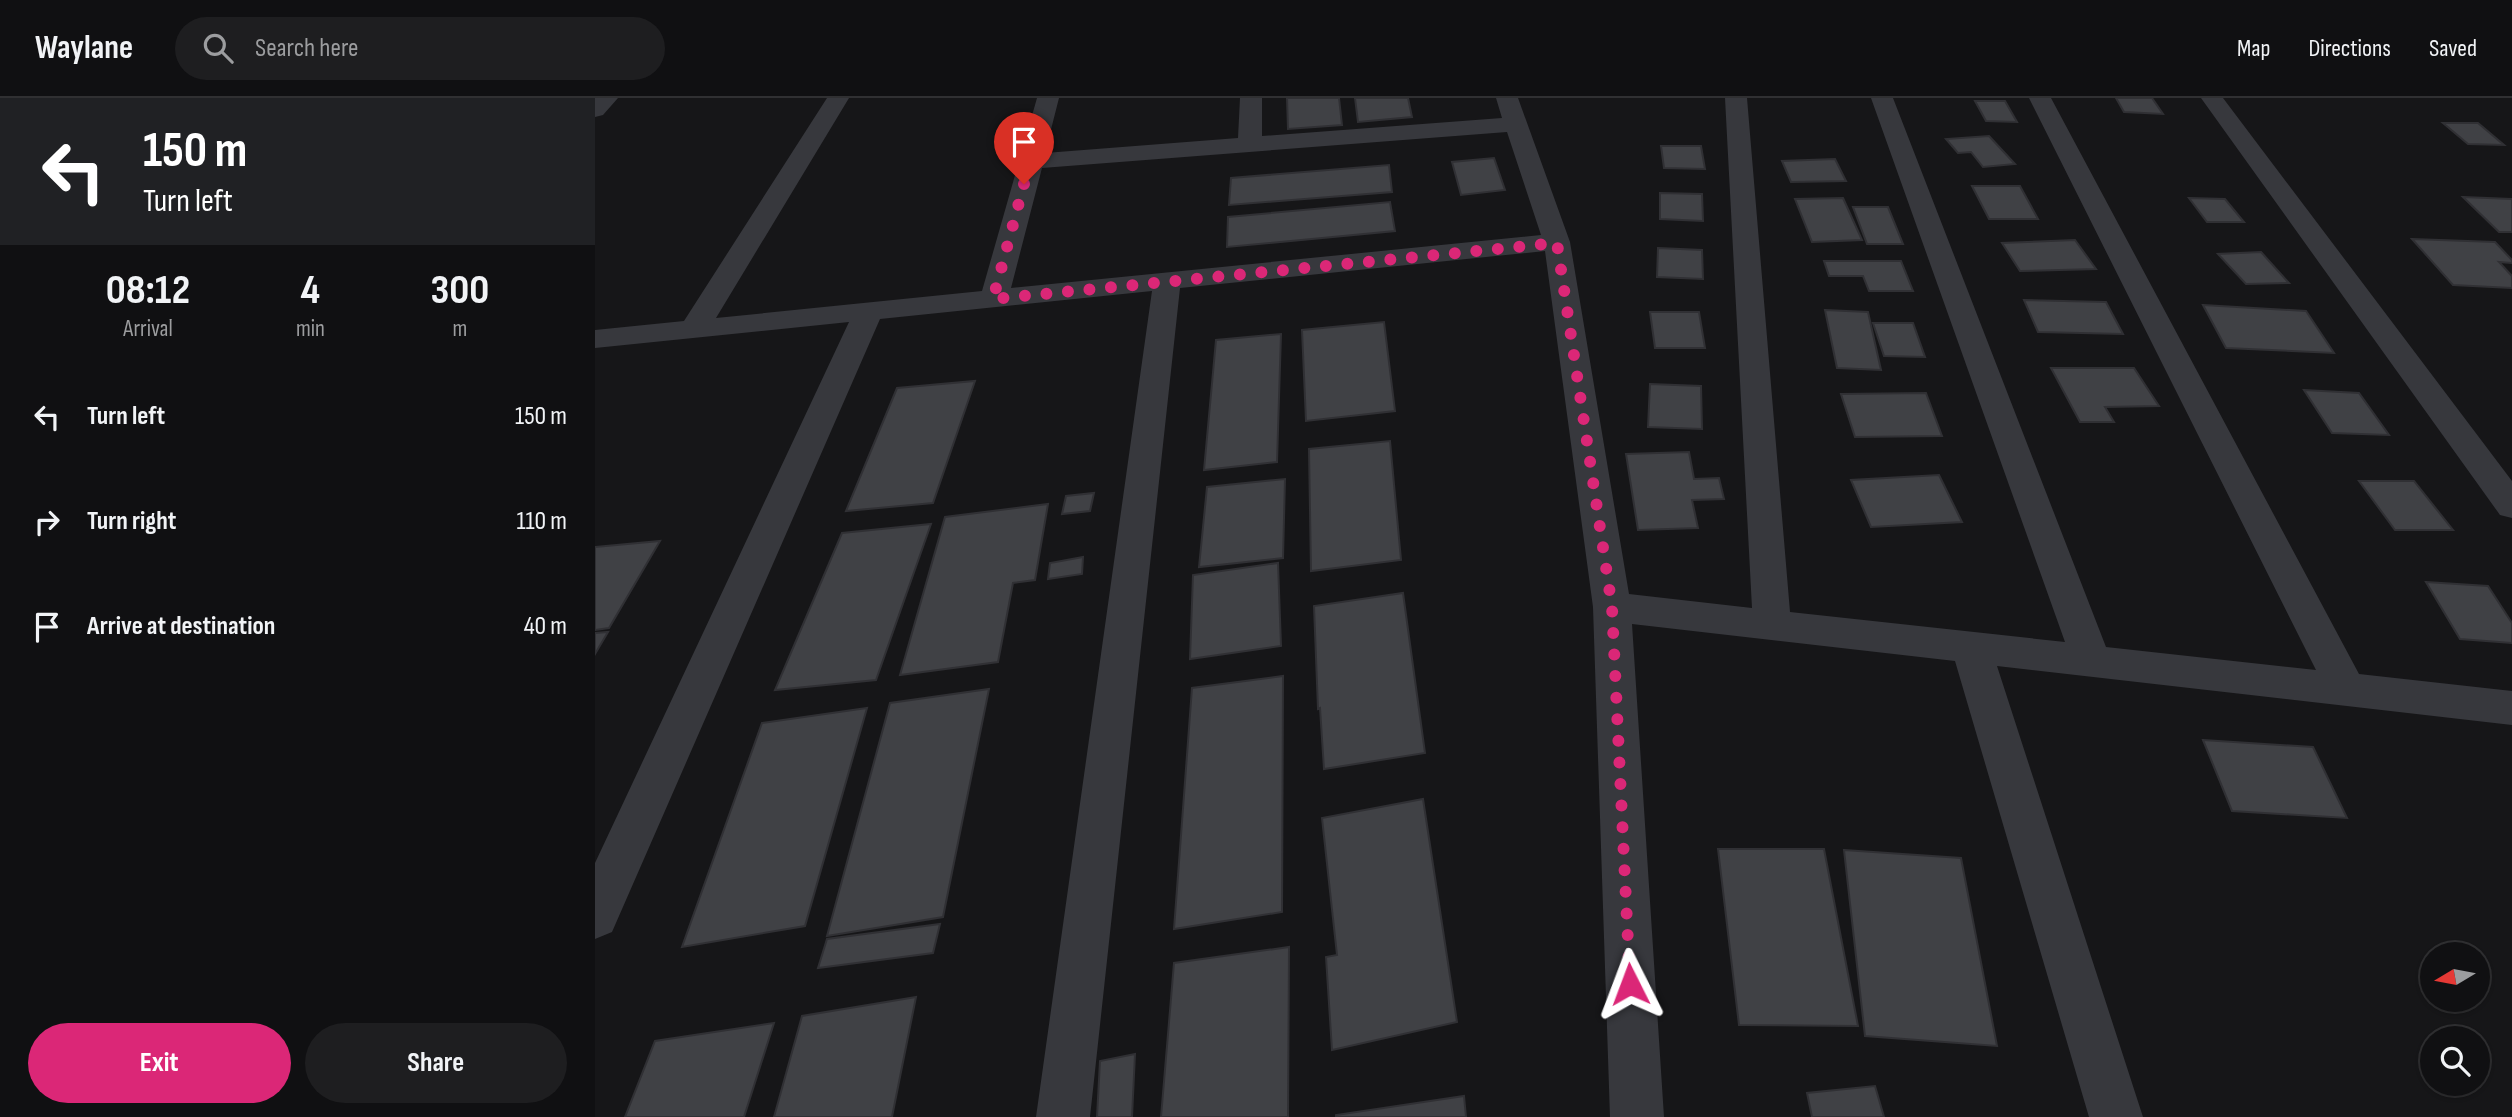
<!DOCTYPE html>
<style>
body{margin:0;font-family:"Sofia Sans Condensed",sans-serif;background:#1e1e20;color:#f1f3f6;height:100vh;display:flex;flex-direction:column;font-size:26px;white-space:nowrap}
*{box-sizing:border-box;margin:0}
p{font-size:23px;color:#9c9d9f}
.icon{flex:none;width:38px;height:38px;fill:none;stroke:currentColor;stroke-width:2;stroke-linecap:round;stroke-linejoin:round}
.map{position:relative;flex:1;overflow:hidden}
.drawer{display:flex;flex-direction:column;background:#101012;width:595px}
.drawer>*{flex:none}
.banner{background:#202124;color:#fff;overflow:hidden}
.needle{width:46px;rotate:260deg}
.fabs{position:absolute;left:1825px;top:844px;display:grid;gap:14px}
.fabs a{display:grid;place-items:center;width:70px;height:70px;border-radius:50%;background:#101012;box-shadow:0 2px 5px #0004,0 0 0 2px #303032;font-size:35px}
.pin{position:absolute;display:grid;place-items:center;width:60px;height:60px;color:#fff;margin:-72px -30px;border-radius:50% 50% 50% 0;rotate:-45deg;box-shadow:0 0 7px #0007}
.pin .icon{rotate:45deg}
.me{position:absolute;width:77px;margin:-38px;rotate:357deg;stroke-linejoin:round;filter:drop-shadow(0 0 5px #0008)}
.turn{display:flex;align-items:center;gap:24px;height:147px;padding:0 28px;font-size:32px}
.turn .icon{width:91px;height:91px;stroke-width:2.5}
.turn b{display:block;font-size:49px;line-height:60px}
.eta{display:flex;justify-content:space-evenly;align-items:center;height:119px;text-align:center}
.eta b{font-size:42px;font-weight:700;line-height:49px}
.button{display:flex;gap:14px;margin-top:auto;padding:14px 28px}
.button a{flex:1;height:80px;border-radius:42px;background:#db2777;color:#fff;font-size:28px;font-weight:700;line-height:80px;text-align:center}
.button a+a{background:#1e1e20;color:#f1f3f6}
ul{padding:0;list-style:none}
li{display:flex;align-items:center;gap:21px;height:105px;padding:0 28px}
li div{flex:1}
li b{display:block;font-size:26px}
li em{font-style:normal}
header{display:flex;align-items:center;gap:42px;box-sizing:border-box;height:98px;padding:0 35px;background:#101012;border-bottom:2px solid #303032}
header strong{font-size:33px}
nav{display:flex;gap:38px;margin-inline-start:auto;font-size:24px}
.search{width:490px;height:63px;background:#1e1e20;display:flex;align-items:center;gap:18px;box-sizing:border-box;padding:0 24px;border-radius:38px;color:#9c9d9f;font-size:26px}
main{display:flex;flex:1;min-height:0}
.map>svg:first-child{display:block}
.building{fill:#404145;stroke:#303034;stroke-width:2}
.lines{fill:none;stroke-linecap:round;stroke-linejoin:round}
.street{fill:#37383d;fill-rule:evenodd}
.route{stroke:#db2777;stroke-width:12;stroke-dasharray:0 21.6}
</style>
<header>
<strong>Waylane</strong>
<div class="search"><svg class="icon" aria-label="search" viewBox="0 0 24 24"><circle cx="10" cy="10" r="6"/><path d="M15 15l6 6"/></svg>Search here</div>
<nav><a>Map</a><a>Directions</a><a>Saved</a></nav>
</header>
<main>
<section class="drawer">
<div class="banner">
<div class="turn"><svg class="icon" aria-label="left" viewBox="0 0 24 24"><path d="M17 20v-9H6M10 6l-5 5 5 5"/></svg><div><b>150 m</b>Turn left</div></div>
</div>
<div class="eta">
<div><b>08:12</b><p>Arrival</p></div>
<div><b>4</b><p>min</p></div>
<div><b>300</b><p>m</p></div>
</div>
<ul>
<li><svg class="icon" aria-label="left" viewBox="0 0 24 24"><path d="M17 20v-9H6M10 6l-5 5 5 5"/></svg><div><b>Turn left</b></div><em>150 m</em></li>
<li><svg class="icon" aria-label="right" viewBox="0 0 24 24"><path d="M7 20v-9h11M14 6l5 5-5 5"/></svg><div><b>Turn right</b></div><em>110 m</em></li>
<li><svg class="icon" aria-label="arrive" viewBox="0 0 24 24"><path d="M6 21V4h12l-3 4 3 4H6"/></svg><div><b>Arrive at destination</b></div><em>40 m</em></li>
</ul>
<div class="button"><a>Exit</a><a>Share</a></div>
</section>
<div class="map">
<svg width="1917" height="1019" viewBox="0 0 1917 1019">
<rect width="100%" height="100%" fill="#161618"/>
<path class="building" d="M 692,0 L 744,0 L 747,27 L 693,31 Z
M 760,0 L 813,0 L 817,19 L 763,24 Z
M 1521,0 L 1557,0 L 1568,16 L 1529,14 Z
M 1380,3 L 1410,3 L 1422,24 L 1391,23 Z
M 1848,25 L 1883,25 L 1909,47 L 1873,46 Z
M 1394,38 L 1420,66 L 1388,69 L 1376,54 L 1363,55 L 1351,41 Z
M 1066,48 L 1106,48 L 1110,71 L 1069,70 Z
M 899,60 L 910,92 L 866,97 L 857,64 Z
M 1240,61 L 1251,83 L 1196,84 L 1187,63 Z
M 794,67 L 797,94 L 634,107 L 636,80 Z
M 1377,88 L 1425,88 L 1443,121 L 1394,121 Z
M 1065,95 L 1107,96 L 1108,123 L 1065,121 Z
M 1868,99 L 1917,101 L 1917,134 L 1904,134 Z
M 1248,100 L 1267,142 L 1217,144 L 1200,101 Z
M 1594,100 L 1630,101 L 1649,124 L 1612,124 Z
M 795,104 L 800,133 L 632,149 L 633,119 Z
M 1258,109 L 1293,109 L 1308,146 L 1272,146 Z
M 1817,141 L 1900,144 L 1917,162 L 1917,165 L 1904,164 L 1917,178 L 1917,190 L 1858,187 Z
M 1480,142 L 1501,171 L 1425,173 L 1407,145 Z
M 1063,150 L 1107,152 L 1108,181 L 1062,179 Z
M 1666,154 L 1694,185 L 1651,186 L 1623,156 Z
M 1229,163 L 1306,163 L 1318,193 L 1274,193 L 1268,178 L 1234,178 Z
M 1429,202 L 1511,204 L 1528,236 L 1443,234 Z
M 1608,207 L 1711,213 L 1739,255 L 1631,250 Z
M 1230,212 L 1273,214 L 1286,272 L 1242,270 Z
M 1055,214 L 1104,214 L 1110,250 L 1060,250 Z
M 789,224 L 800,313 L 711,323 L 707,232 Z
M 1278,225 L 1318,225 L 1330,259 L 1289,258 Z
M 686,236 L 682,364 L 609,372 L 621,242 Z
M 1456,270 L 1539,270 L 1564,308 L 1510,309 L 1519,324 L 1485,324 Z
M 380,283 L 338,405 L 251,413 L 302,290 Z
M 1055,286 L 1106,288 L 1107,331 L 1053,329 Z
M 1709,292 L 1764,295 L 1794,337 L 1737,335 Z
M 1331,295 L 1347,338 L 1260,339 L 1246,296 Z
M 795,343 L 806,462 L 716,473 L 714,351 Z
M 1094,354 L 1099,381 L 1124,380 L 1129,401 L 1097,402 L 1103,430 L 1043,432 L 1031,356 Z
M 1344,377 L 1367,424 L 1276,429 L 1256,382 Z
M 690,381 L 688,460 L 604,469 L 612,389 Z
M 1764,383 L 1819,383 L 1858,432 L 1800,432 Z
M 499,395 L 495,413 L 467,416 L 471,398 Z
M 453,406 L 440,482 L 418,485 L 403,564 L 305,577 L 350,419 Z
M 336,426 L 281,582 L 180,592 L 247,435 Z
M 65,443 L 14,530 L 0,532 L 0,449 Z
M 488,459 L 487,476 L 453,481 L 455,465 Z
M 683,465 L 686,548 L 595,561 L 598,477 Z
M 1831,484 L 1893,488 L 1917,525 L 1917,545 L 1865,541 Z
M 808,495 L 830,655 L 729,671 L 725,610 L 723,611 L 719,508 Z
M 13,534 L 0,556 L 0,535 Z
M 688,578 L 687,814 L 579,831 L 597,590 Z
M 394,591 L 348,819 L 232,838 L 295,605 Z
M 272,610 L 210,828 L 87,849 L 167,625 Z
M 1608,642 L 1718,649 L 1752,720 L 1637,713 Z
M 828,701 L 862,924 L 737,952 L 731,859 L 742,857 L 727,720 Z
M 1123,751 L 1229,751 L 1263,928 L 1144,927 Z
M 1249,752 L 1366,760 L 1402,948 L 1270,938 Z
M 345,826 L 338,855 L 223,870 L 232,841 Z
M 694,849 L 693,1019 L 566,1019 L 579,865 Z
M 321,899 L 297,1019 L 179,1019 L 207,918 Z
M 179,925 L 149,1019 L 30,1019 L 60,943 Z
M 540,956 L 537,1019 L 502,1019 L 505,963 Z
M 1280,988 L 1289,1019 L 1217,1019 L 1212,995 Z
M 869,998 L 871,1019 L 741,1019 L 741,1017 Z"/>
<g class="lines">
<path class="street" d="M 0,0 L 23,0 L 8,17 L 0,19 Z
M 232,0 L 254,0 L 121,220 L 387,193 L 442,0 L 464,0 L 450,55 L 643,40 L 645,0 L 667,0 L 667,38 L 907,20 L 901,0 L 923,0 L 975,144 L 1034,496 L 1157,510 L 1130,0 L 1152,0 L 1195,514 L 1470,544 L 1276,0 L 1298,0 L 1511,549 L 1721,572 L 1434,0 L 1456,0 L 1764,576 L 1917,593 L 1917,627 L 1402,568 L 1548,1019 L 1494,1019 L 1360,563 L 1037,526 L 1069,1019 L 1015,1019 L 998,509 L 950,153 L 585,190 L 495,1019 L 441,1019 L 557,193 L 285,221 L 17,834 L 0,841 L 0,765 L 254,224 L 0,250 L 0,232 L 89,223 ZM 912,34 L 946,137 L 416,190 L 447,70 Z
M 1606,0 L 1628,0 L 1917,383 L 1917,420 L 1905,417 Z"/>
</g>
<g class="lines">
<path class="route" d="M 429,86 L 398,201 L 962,145 L 1017,509 L 1035,886"/>
</g>
</svg>
<div class="fabs">
<a><svg class="needle" viewBox="-14 -14 28 28"><path d="M0-13l5 13h-10z" fill="#e53935"/><path d="M0 13l5-13h-10z" fill="#9c9d9f"/></svg></a>
<a><svg class="icon" aria-label="search" viewBox="0 0 24 24"><circle cx="10" cy="10" r="6"/><path d="M15 15l6 6"/></svg></a>
</div>
<div class="pin" style="left:429px;top:86px;background:#d93025"><svg class="icon" aria-label="arrive" viewBox="0 0 24 24"><path d="M6 21V4h12l-3 4 3 4H6"/></svg></div>
<svg class="me" style="left:1035px;top:886px" viewBox="-20 -20 40 40"><path d="M0-17L14 15 0 8-14 15z" fill="#db2777" stroke="#fff" stroke-width="4"/></svg>
</div>
</main>
